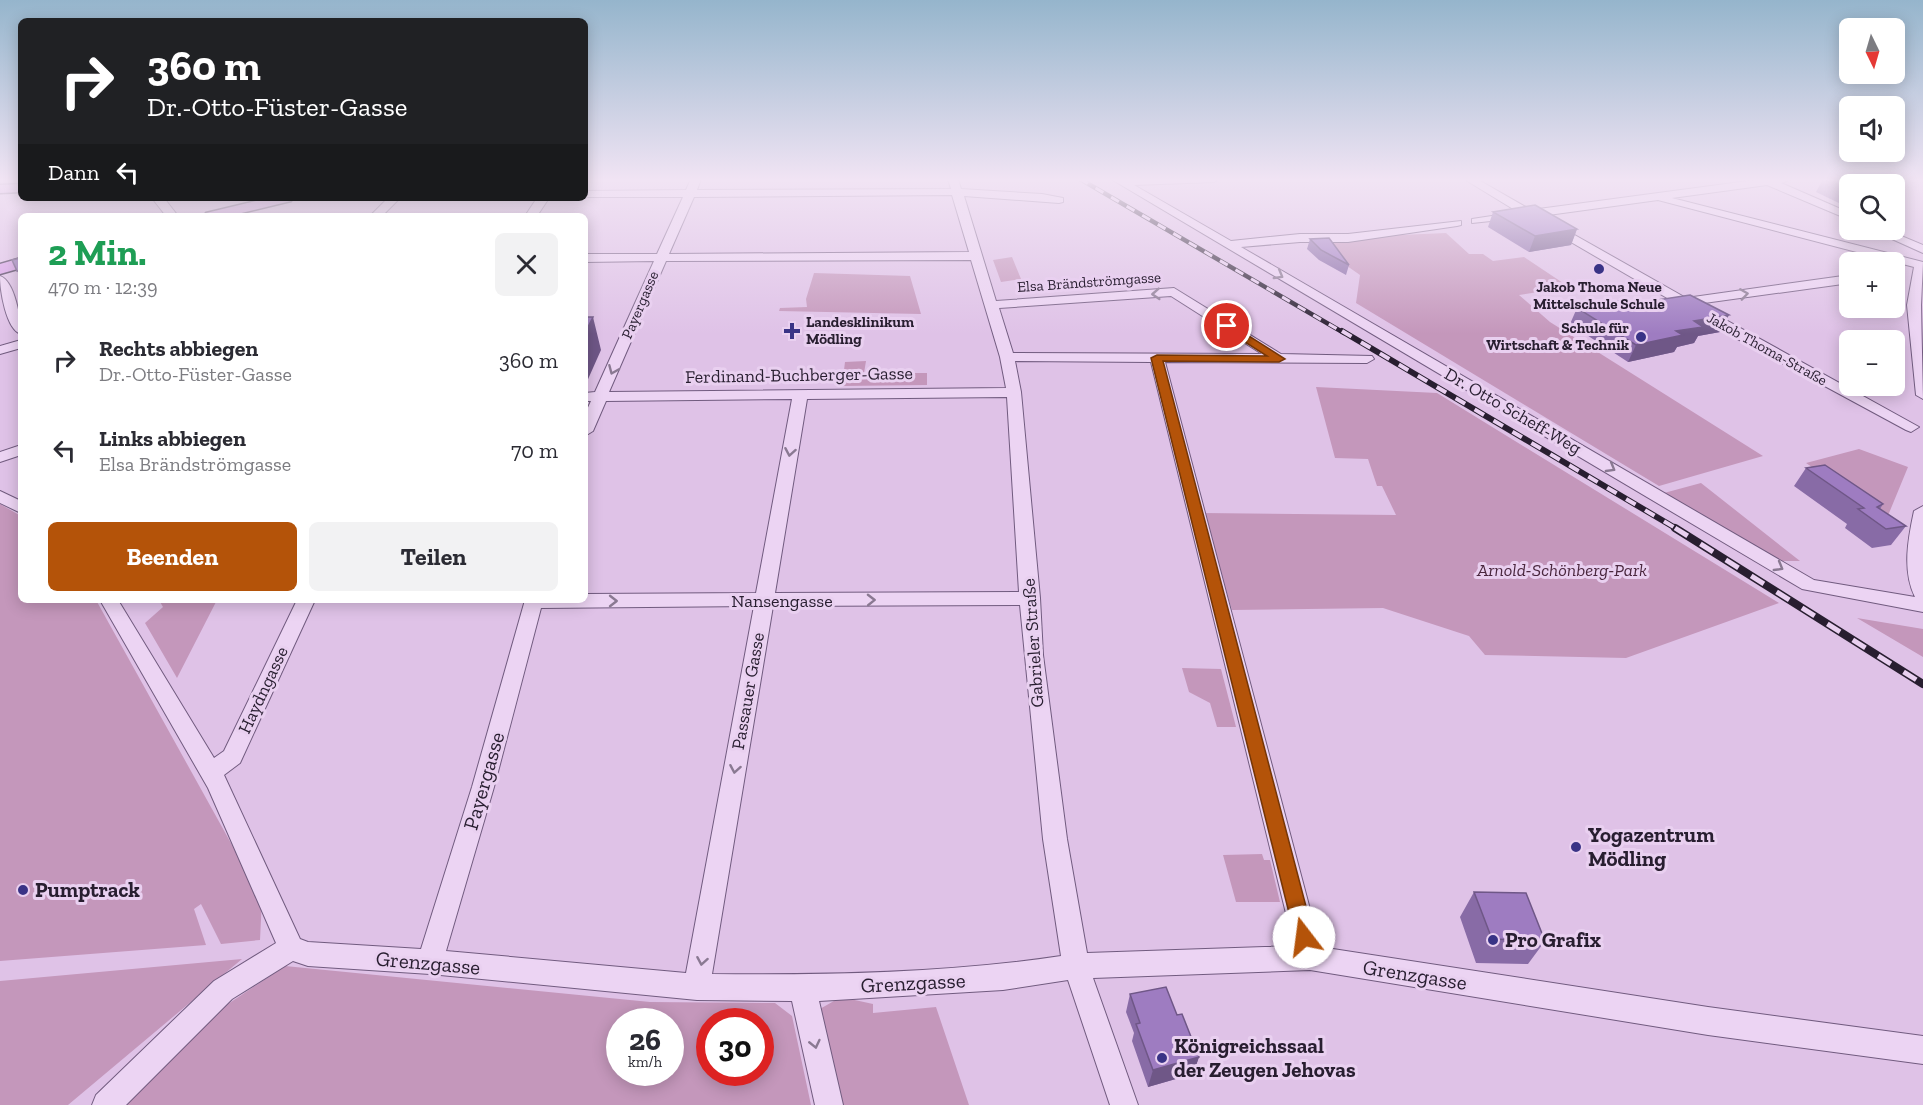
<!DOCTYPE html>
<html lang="de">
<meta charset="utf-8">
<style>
body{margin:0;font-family:"Zilla Slab",serif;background:#f2f2f3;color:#2b2b33;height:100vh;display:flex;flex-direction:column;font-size:22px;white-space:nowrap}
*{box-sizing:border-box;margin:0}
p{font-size:20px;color:#7c7c81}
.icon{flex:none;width:33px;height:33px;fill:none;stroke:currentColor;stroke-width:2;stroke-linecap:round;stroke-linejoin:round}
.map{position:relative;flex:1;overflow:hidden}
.side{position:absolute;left:18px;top:213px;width:570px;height:390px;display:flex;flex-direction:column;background:#fff;border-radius:9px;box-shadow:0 3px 15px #0003}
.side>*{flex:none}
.banner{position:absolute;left:18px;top:18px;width:570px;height:183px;border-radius:9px;box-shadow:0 3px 15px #0003;background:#202124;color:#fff;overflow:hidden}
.needle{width:39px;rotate:175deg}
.tools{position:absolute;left:1839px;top:18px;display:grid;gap:12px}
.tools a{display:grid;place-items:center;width:66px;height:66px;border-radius:9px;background:#fff;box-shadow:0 3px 15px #0003;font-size:30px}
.speed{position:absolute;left:606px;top:1008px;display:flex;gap:12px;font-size:30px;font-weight:700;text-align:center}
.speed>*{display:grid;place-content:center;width:78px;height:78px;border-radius:50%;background:#fff;box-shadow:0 3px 15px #0003;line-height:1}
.speed small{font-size:15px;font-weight:400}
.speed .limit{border:9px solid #d22;background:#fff;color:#111}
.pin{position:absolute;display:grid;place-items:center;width:51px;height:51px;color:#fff;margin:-26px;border:3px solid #fff;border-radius:50%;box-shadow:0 2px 6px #0007}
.me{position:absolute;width:66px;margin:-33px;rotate:345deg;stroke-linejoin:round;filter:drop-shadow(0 0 4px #0008)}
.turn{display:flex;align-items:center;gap:21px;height:126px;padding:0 30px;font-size:27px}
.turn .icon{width:78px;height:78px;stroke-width:2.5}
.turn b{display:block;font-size:42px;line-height:51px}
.then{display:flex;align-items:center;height:57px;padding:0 30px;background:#0003;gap:12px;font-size:22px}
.round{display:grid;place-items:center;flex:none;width:63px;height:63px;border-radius:9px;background:#f2f2f3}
.summary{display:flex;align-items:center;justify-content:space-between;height:102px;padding:0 30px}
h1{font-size:36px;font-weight:800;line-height:45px;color:#1e9e55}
.action{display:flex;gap:12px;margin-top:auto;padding:12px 30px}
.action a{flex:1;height:69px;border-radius:9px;background:#b45309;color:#fff;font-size:24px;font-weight:800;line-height:69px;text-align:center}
.action a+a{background:#f2f2f3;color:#2b2b33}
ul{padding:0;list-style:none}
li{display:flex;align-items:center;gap:18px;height:90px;padding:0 30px}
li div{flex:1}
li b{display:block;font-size:22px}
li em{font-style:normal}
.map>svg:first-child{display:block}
.green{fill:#c497bb;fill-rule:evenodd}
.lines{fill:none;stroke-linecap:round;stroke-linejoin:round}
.minor-casing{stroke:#715b7f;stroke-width:2}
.major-casing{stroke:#3f2f4d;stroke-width:3}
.minor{fill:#ecd4f3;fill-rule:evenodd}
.major{fill:#d69de6;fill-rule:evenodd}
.rail-far2-casing{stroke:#281e30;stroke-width:4.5}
.rail-far1-casing{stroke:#281e30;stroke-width:6}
.rail-casing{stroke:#281e30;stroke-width:8}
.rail-far2{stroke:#e9d0f0;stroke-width:3;stroke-dasharray:9;stroke-linecap:butt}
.rail-far1{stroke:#e9d0f0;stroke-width:4;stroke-dasharray:11;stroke-linecap:butt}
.rail{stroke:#e9d0f0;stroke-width:5;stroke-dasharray:15;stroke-linecap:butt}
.wall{fill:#886ba6}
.shaded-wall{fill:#6f5787}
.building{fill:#9e7cc1;stroke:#6f5787;stroke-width:1.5}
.oneway{stroke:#8a7992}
.route{fill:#b45309;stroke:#753606;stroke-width:1.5}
.poi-dot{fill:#393386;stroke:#e9d0f0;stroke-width:2}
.labels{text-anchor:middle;stroke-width:6;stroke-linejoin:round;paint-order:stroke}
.far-street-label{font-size:15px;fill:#281e30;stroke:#e9d0f0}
.far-poi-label{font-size:15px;font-weight:bold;fill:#281e30;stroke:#e9d0f0}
.street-label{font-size:18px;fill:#281e30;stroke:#e9d0f0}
.park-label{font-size:18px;font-style:italic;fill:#4a273e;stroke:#e9d0f0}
.near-street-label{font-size:21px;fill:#281e30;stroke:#e9d0f0}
.near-poi-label{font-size:21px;font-weight:bold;fill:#281e30;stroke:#e9d0f0;text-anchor:start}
</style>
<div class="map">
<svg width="1923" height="1105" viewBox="0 0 1923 1105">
<rect width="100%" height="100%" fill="#dfc2e7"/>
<path class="green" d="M 1446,233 L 1469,254 L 1483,254 L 1493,261 L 1524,257 L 1569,287 L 1519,295 L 1550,322 L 1763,456 L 1659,486 L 1356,303 L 1360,275 L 1340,261 L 1329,243 L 1377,236 Z
M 1012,257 L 1021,279 L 1001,282 L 993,260 Z
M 814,273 L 910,276 L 921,314 L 779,311 L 780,308 L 807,307 L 806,299 Z
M 866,361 L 864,373 L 927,373 L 927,385 L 842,386 L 845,362 Z
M 1316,387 L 1437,393 L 1779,603 L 1626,658 L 1485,655 L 1469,636 L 1383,608 L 1232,610 L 1202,513 L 1396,515 L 1382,486 L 1377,486 L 1368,459 L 1335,458 Z
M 1859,449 L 1908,467 L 1887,518 L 1806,463 Z
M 1701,483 L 1800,561 L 1774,561 L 1664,493 Z
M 0,504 L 21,516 L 21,600 L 96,600 L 262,899 L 260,940 L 221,944 L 201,904 L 194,909 L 206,945 L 0,961 Z
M 159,600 L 217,600 L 177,678 L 145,623 L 163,607 Z
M 1857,618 L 1923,629 L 1923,657 Z
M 1182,668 L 1221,669 L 1236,727 L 1217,727 L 1210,703 L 1189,692 Z
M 1262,854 L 1264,860 L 1270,860 L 1280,902 L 1236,902 L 1223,855 Z
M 242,959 L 68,1105 L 0,1105 L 0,981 Z
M 285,966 L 650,1002 L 775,1003 L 792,1016 L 811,1105 L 120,1105 L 213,1014 ZM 620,1022 L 670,1022 L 670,1072 L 620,1072 ZM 710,1022 L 760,1022 L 760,1072 L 710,1072 Z
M 841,997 L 873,1004 L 873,1013 L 936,1007 L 969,1105 L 842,1105 L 818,1010 Z"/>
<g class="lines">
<g class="minor-casing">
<path id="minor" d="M 691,179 L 701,179 L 697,190 L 951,189 L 948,179 L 958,179 L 961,189 L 1042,194 L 1063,198 L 1063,202 L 1059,203 L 964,196 L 996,301 L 1174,288 L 1281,354 L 1372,356 L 1374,359 L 1367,363 L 1165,362 L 1320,947 L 1708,1007 L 1923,1036 L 1923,1064 L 1708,1035 L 1310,970 L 1093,978 L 1138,1105 L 1110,1105 L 1068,980 L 1003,990 L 819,1001 L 843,1105 L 815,1105 L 792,1001 L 697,1000 L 430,974 L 308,966 L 293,961 L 232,999 L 126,1105 L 92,1105 L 96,1095 L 214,981 L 276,943 L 208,788 L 100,600 L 118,600 L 214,758 L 224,751 L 297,600 L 315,600 L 240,763 L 224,775 L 300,939 L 308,942 L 421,949 L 472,787 L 525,600 L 585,600 L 585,594 L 756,593 L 792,399 L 606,401 L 593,431 L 585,436 L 585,414 L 591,401 L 585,401 L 585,393 L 595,392 L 654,261 L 585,262 L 585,254 L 657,254 L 683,197 L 585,197 L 585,191 L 686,190 ZM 952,195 L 969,252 L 669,254 L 694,197 ZM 971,260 L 1000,357 L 1006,388 L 609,392 L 666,261 ZM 1171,296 L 1262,354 L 1013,353 L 999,308 ZM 1015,361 L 1151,362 L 1294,946 L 1087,953 L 1067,839 L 1043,655 L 1040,598 L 1021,392 ZM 1007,397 L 1019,592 L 775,593 L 807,399 ZM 1020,605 L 1043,839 L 1061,956 C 946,973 829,975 712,974 L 773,606 ZM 754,606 L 686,973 L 446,951 L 494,787 L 541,608 Z
M 1111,179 L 1219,179 L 1214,182 L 1134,185 L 1231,241 L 1300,234 L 1348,234 L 1461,221 L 1461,225 L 1457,226 L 1348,242 L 1300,242 L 1241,247 L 1814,580 L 1915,597 C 1902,571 1908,539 1914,511 L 1923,506 L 1923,612 L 1802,589 Z
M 1464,179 L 1477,179 L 1531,210 L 1763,179 L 1792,179 L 1781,183 L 1850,213 L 1850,220 L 1767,185 L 1672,198 L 1923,262 L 1921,305 L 1923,399 L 1916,395 L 1907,305 L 1914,267 L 1658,200 L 1541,216 L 1686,298 L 1850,275 L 1850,283 L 1697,304 L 1919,427 L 1911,432 L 1906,430 L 1734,337 L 1528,217 L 1472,223 L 1472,219 L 1518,212 Z
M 152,198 L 164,198 L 178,216 L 166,216 Z
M 388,198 L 400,198 L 382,216 L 370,216 Z
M 537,198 L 549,198 L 537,216 L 525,216 Z
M 1872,230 L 1887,230 L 1923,245 L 1923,253 Z
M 0,276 C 15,281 21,320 21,334 C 6,330 0,290 0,276 Z
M 21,340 L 21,348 L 0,354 L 0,346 Z
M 21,445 L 21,455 L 0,462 L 0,452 Z
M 0,491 L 21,501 L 21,513 L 0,503 Z"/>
</g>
<g class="major-casing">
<path id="major" d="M 21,184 L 21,192 L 0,193 L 0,185 Z
M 269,198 L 293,198 L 291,201 L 229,216 L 204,216 L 206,213 Z
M 21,258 L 21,268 L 0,274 L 0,264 Z"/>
</g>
<use href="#minor" class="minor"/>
<use href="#major" class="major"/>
<g class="rail-far2-casing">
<path id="rail-far2" d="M 1080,179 L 1344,333"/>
</g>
<g class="rail-far1-casing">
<path id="rail-far1" d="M 1342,331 L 1677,529"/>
</g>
<g class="rail-casing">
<path id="rail" d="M 1675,528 L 1923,684"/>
</g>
<use href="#rail-far2" class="rail-far2"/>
<use href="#rail-far1" class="rail-far1"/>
<use href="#rail" class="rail"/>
</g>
<path class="wall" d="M 1823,179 L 1906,179 L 1898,196 L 1894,196 L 1894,184 L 1850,184 L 1850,205 L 1843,205 L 1816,192 Z
M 1493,212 L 1577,229 L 1571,245 L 1529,252 L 1488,227 Z
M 1310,239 L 1349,265 L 1346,275 L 1319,260 L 1307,249 Z
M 1631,304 L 1720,332 L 1698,336 L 1694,343 L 1677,347 L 1674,352 L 1628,362 L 1570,324 L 1577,308 Z
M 1806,468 L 1883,504 L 1880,509 L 1906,526 L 1891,545 L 1872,548 L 1845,528 L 1847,524 L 1794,486 Z
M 1474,892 L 1545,941 L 1528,964 L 1476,963 L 1460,917 Z
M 1130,994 L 1177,1015 L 1199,1057 L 1193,1074 L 1148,1087 L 1132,1041 L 1134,1033 L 1126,1012 Z"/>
<path class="shaded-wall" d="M 1906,181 L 1898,196 L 1894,196 L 1894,184 L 1882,184 Z
M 1577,229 L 1571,245 L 1529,252 L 1535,236 Z
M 21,270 L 21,277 L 17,271 Z
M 1729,315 L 1720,332 L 1698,336 L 1694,343 L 1677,347 L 1674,352 L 1628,362 L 1636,345 L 1676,331 L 1694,321 Z
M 593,317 L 601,350 L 585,386 L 585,333 Z
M 1199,1057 L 1193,1074 L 1148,1087 L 1153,1070 Z"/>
<path class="building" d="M 1828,179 L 1906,179 L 1906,181 L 1882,184 L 1850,184 L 1850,190 Z
M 1535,205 L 1577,229 L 1535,236 L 1493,212 Z
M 1329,238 L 1349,265 L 1321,250 L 1310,239 Z
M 21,258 L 21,270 L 17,271 L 12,260 Z
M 1690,295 L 1729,315 L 1694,321 L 1703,327 L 1676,331 L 1683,335 L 1636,345 L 1577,308 L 1623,300 L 1631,304 Z
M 585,317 L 593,317 L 585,333 Z
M 1825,465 L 1883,504 L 1877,507 L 1906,526 L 1886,529 L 1858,509 L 1864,508 L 1806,468 Z
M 1474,892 L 1526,893 L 1545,941 L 1492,939 Z
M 1166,987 L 1177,1015 L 1182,1014 L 1199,1057 L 1153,1070 L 1136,1024 L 1140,1023 L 1130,994 Z"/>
<defs><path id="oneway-chevron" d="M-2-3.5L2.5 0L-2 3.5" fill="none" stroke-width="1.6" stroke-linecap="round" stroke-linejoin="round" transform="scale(1.5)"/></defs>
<g class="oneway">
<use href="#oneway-chevron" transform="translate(1279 275) rotate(30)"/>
<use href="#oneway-chevron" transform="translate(1156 294) rotate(176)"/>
<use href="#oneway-chevron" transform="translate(1744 294) rotate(-8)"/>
<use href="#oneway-chevron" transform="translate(613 370) rotate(113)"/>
<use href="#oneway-chevron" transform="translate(790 452) rotate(100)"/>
<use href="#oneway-chevron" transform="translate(1611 468) rotate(30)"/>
<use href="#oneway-chevron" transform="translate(1779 567) rotate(30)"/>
<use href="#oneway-chevron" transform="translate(871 600) rotate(-1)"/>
<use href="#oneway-chevron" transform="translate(613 601)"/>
<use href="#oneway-chevron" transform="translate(735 769) rotate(100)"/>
<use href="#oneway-chevron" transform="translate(702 961) rotate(100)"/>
<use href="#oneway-chevron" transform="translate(815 1044) rotate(77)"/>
</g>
<linearGradient id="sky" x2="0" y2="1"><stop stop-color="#95b5cc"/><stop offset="0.54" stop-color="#f1e4f4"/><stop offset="1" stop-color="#f1e4f4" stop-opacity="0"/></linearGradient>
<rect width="1923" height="334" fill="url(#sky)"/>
<path class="route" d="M 1223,324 L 1230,324 L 1285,359 L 1279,362 L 1163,361 L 1314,937 L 1311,943 L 1304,946 L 1297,943 L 1295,937 L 1151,358 L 1157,355 L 1267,356 L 1223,328 Z"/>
<g class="poi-dot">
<circle cx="1599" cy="269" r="6"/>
<path d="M789 322h6v6h6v6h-6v6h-6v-6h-6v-6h6z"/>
<circle cx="1641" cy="337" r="6"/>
<circle cx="1576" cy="847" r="6"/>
<circle cx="23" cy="890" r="6"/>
<circle cx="1493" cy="940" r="6"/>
<circle cx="1162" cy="1058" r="6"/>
</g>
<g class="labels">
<g class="far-street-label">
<text transform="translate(1089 282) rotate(-4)" y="5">Elsa Brändströmgasse</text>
<text transform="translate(640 305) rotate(-67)" y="5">Payergasse</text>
<text transform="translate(1767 349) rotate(29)" y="5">Jakob Thoma-Straße</text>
</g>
<g class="far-poi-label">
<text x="1599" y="292">Jakob Thoma Neue<tspan x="1599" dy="17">Mittelschule Schule</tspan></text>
<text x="806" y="327" text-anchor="start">Landesklinikum<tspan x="806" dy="17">Mödling</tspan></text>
<text x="1629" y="333" text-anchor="end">Schule für<tspan x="1629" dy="17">Wirtschaft &amp; Technik</tspan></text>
</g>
<g class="street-label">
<text transform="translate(799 375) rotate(-1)" y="6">Ferdinand-Buchberger-Gasse</text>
<text transform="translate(1513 411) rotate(30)" y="6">Dr. Otto Scheff-Weg</text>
<text x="782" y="607">Nansengasse</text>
<text transform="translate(1033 643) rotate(-94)" y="6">Gabrieler Straße</text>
<text transform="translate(263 690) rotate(-65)" y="6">Haydngasse</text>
<text transform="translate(748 691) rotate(-80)" y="6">Passauer Gasse</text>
</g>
<g class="park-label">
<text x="1562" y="576">Arnold-Schönberg-Park</text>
</g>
<g class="near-street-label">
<text transform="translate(484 781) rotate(-74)" y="7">Payergasse</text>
<text transform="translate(428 963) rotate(5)" y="7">Grenzgasse</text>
<text transform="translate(1415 975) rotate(9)" y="7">Grenzgasse</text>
<text transform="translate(913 983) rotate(-3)" y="7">Grenzgasse</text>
</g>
<g class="near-poi-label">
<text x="1588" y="842">Yogazentrum<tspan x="1588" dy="24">Mödling</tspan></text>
<text x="35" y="897">Pumptrack</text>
<text x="1505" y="947">Pro Grafix</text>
<text x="1174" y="1053">Königreichssaal<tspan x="1174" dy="24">der Zeugen Jehovas</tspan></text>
</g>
</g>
</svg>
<div class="tools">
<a><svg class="needle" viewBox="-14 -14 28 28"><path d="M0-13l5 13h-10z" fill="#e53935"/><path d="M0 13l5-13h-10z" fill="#7c7c81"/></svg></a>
<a><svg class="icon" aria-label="sound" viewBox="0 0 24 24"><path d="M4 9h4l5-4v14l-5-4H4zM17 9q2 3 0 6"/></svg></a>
<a><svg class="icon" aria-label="search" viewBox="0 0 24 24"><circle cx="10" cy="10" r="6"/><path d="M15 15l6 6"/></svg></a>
<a>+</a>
<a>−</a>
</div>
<div class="speed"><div>26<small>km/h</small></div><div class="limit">30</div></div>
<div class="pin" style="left:1227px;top:326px;background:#d93025"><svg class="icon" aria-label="arrive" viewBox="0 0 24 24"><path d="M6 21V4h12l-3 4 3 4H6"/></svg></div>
<svg class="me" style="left:1304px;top:937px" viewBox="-20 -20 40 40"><circle r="19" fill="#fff"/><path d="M0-13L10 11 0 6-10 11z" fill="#b45309"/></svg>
<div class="banner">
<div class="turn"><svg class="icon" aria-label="right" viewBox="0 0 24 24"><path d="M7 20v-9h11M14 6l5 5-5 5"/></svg><div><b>360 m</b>Dr.-Otto-Füster-Gasse</div></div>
<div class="then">Dann<svg class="icon" aria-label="left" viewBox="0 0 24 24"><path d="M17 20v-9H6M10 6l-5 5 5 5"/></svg></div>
</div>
<section class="side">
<div class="summary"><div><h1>2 Min.</h1><p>470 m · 12:39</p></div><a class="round"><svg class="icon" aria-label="close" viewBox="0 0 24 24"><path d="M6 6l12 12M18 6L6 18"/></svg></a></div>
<ul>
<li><svg class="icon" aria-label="right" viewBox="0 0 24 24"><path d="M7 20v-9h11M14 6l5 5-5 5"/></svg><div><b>Rechts abbiegen</b><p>Dr.-Otto-Füster-Gasse</p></div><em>360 m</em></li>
<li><svg class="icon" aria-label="left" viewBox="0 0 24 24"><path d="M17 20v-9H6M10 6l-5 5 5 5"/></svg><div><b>Links abbiegen</b><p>Elsa Brändströmgasse</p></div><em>70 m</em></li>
</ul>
<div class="action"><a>Beenden</a><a>Teilen</a></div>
</section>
</div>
